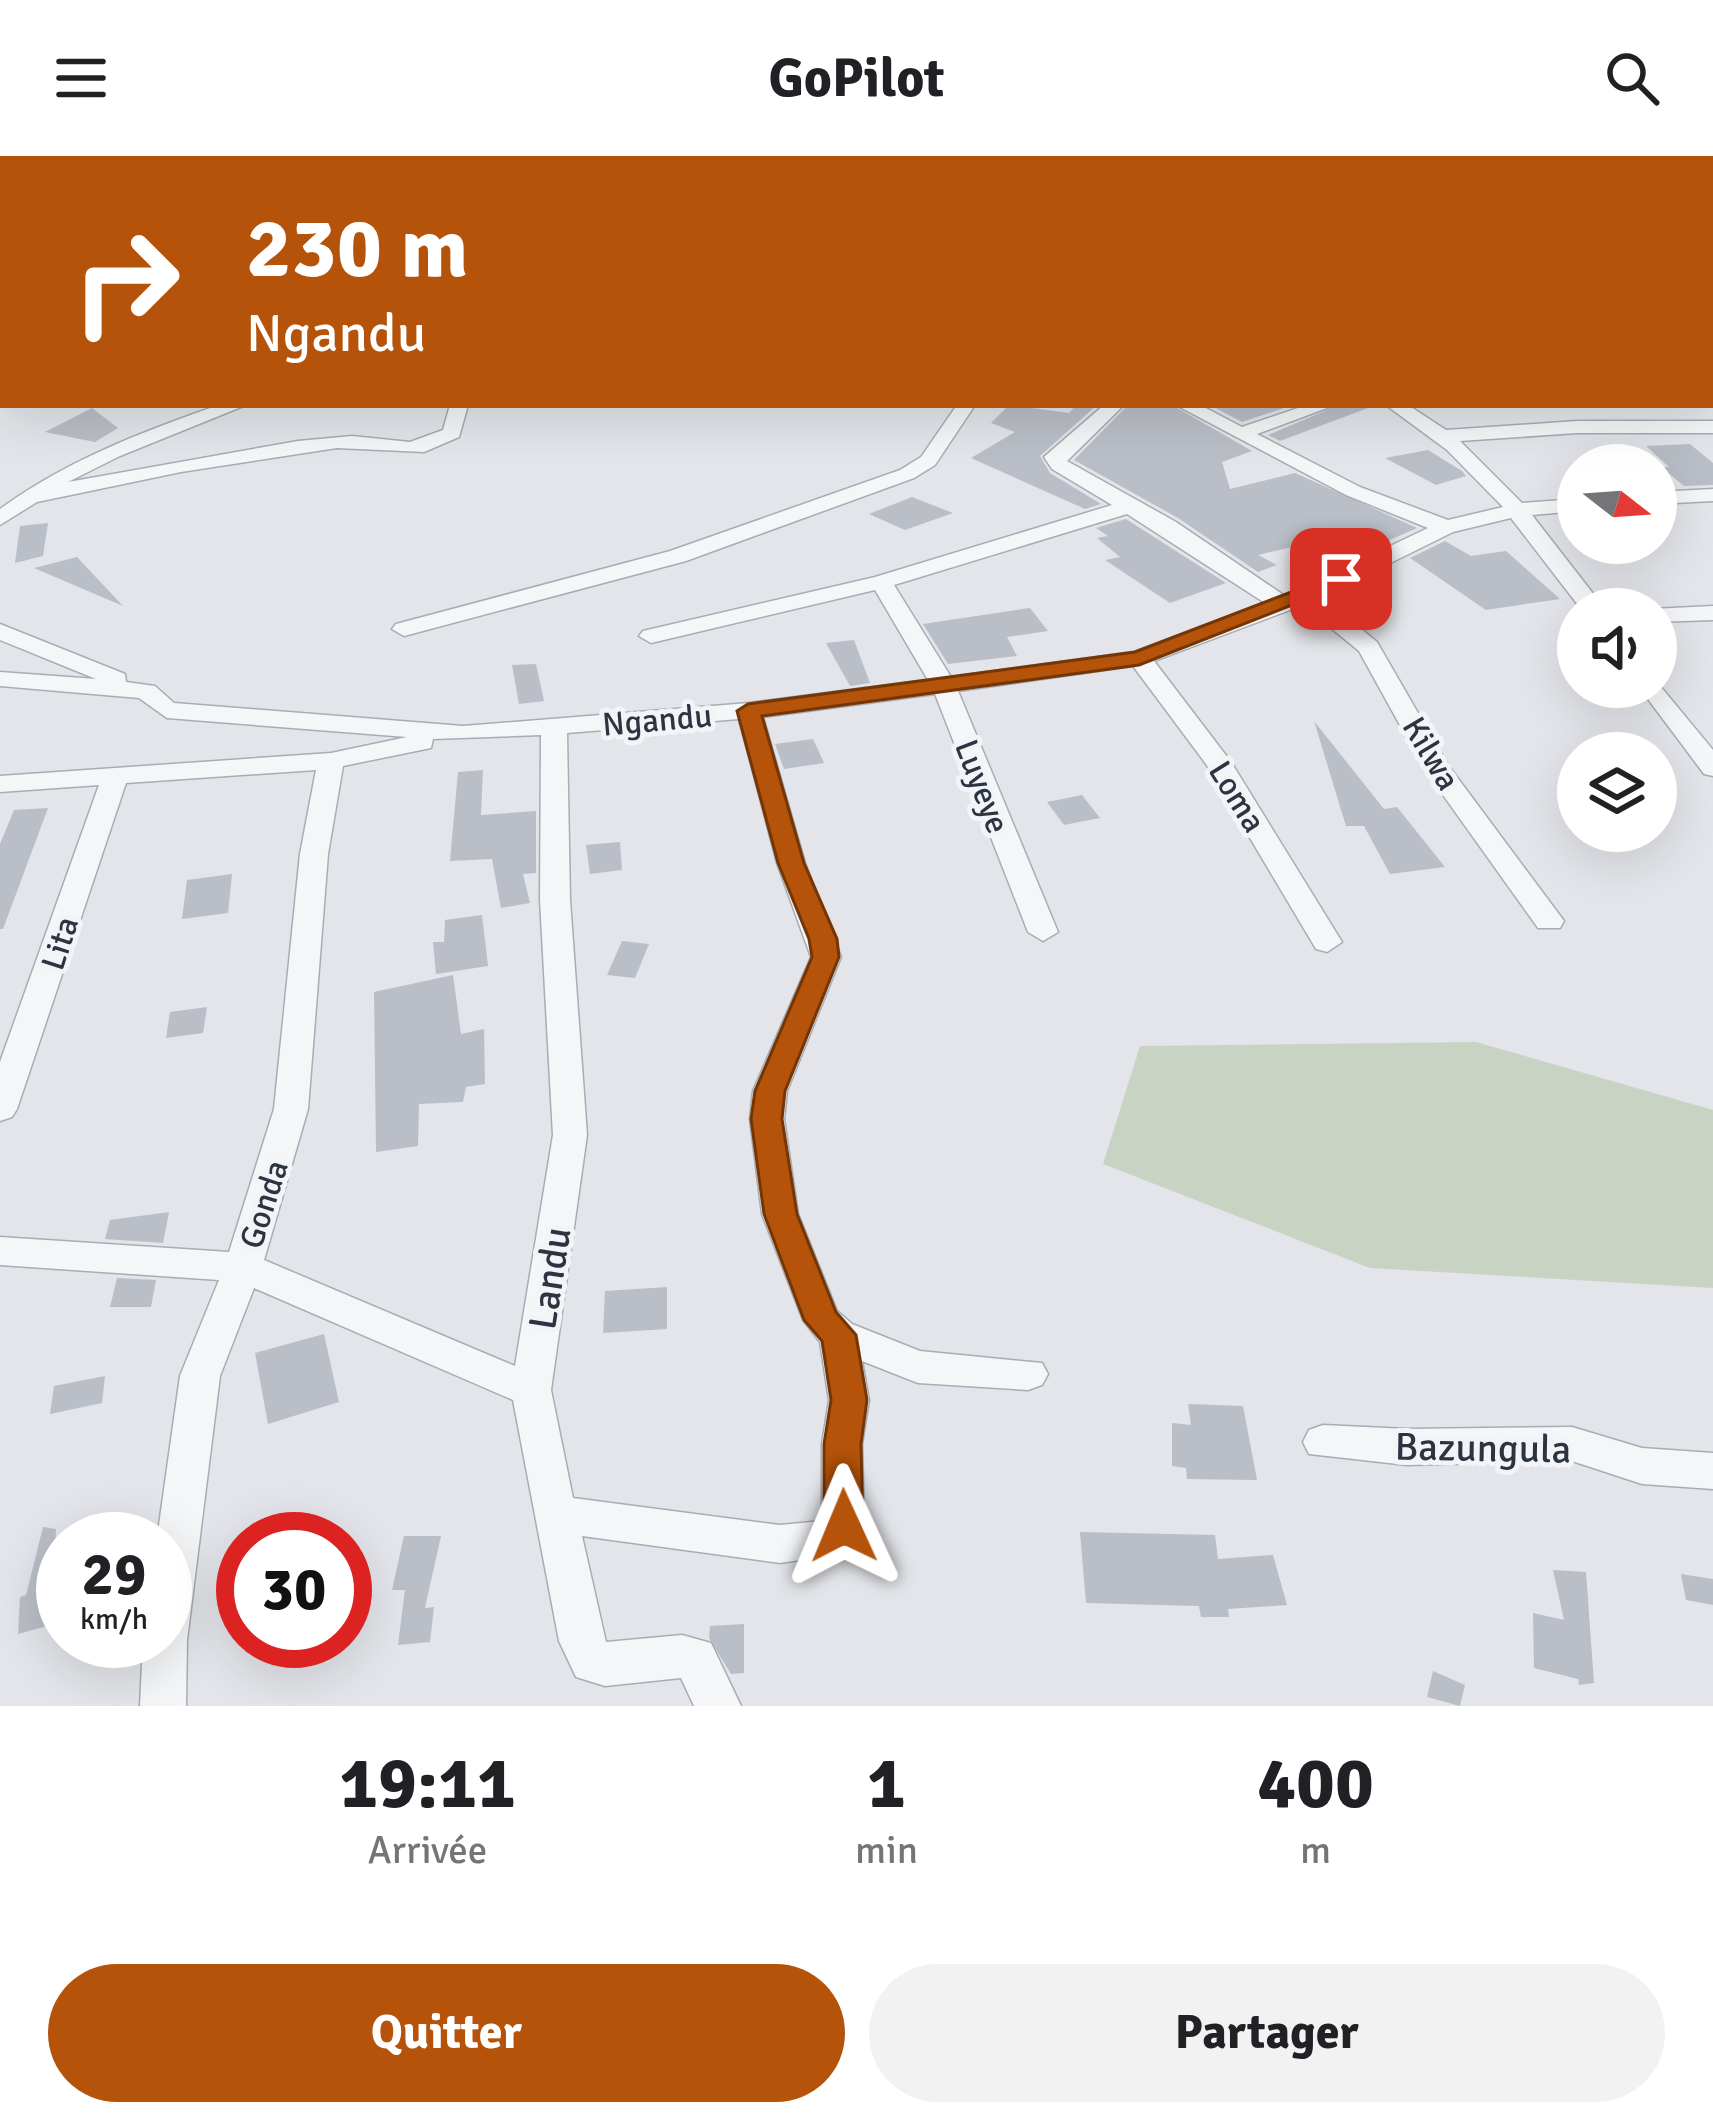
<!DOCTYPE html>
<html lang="fr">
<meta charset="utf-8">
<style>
body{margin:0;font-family:Signika,sans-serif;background:#f2f2f2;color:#202124;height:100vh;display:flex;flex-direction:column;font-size:45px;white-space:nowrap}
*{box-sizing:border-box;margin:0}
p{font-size:39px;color:#757577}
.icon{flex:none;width:66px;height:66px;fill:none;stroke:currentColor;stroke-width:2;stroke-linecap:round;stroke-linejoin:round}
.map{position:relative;height:1550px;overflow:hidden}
.side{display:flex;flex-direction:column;background:#fff;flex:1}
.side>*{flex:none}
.banner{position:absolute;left:0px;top:0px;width:1713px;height:252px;box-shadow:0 12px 48px #0002;background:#b45309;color:#fff;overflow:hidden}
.needle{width:78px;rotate:107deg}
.fabs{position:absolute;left:1557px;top:288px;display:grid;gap:24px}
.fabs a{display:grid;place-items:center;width:120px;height:120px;border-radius:50%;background:#fff;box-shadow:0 12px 48px #0002;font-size:60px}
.speed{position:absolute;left:36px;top:1356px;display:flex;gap:24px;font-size:60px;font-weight:700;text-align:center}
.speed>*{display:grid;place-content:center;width:156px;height:156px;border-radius:50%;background:#fff;box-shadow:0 12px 48px #0002;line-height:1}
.speed small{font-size:30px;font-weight:400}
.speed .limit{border:18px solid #d22;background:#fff;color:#111}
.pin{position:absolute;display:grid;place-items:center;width:102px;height:102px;color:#fff;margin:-51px;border-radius:24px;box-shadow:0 6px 18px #0006}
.me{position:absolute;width:132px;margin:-66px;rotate:359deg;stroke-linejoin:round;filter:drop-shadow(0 0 9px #0008)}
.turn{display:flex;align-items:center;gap:42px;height:252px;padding:0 48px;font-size:54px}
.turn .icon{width:156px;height:156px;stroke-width:2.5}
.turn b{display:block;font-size:84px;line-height:102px}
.eta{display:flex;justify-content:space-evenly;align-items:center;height:204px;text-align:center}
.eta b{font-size:72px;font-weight:800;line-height:84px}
.cta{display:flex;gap:24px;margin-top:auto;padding:24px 48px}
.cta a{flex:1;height:138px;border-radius:72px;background:#b45309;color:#fff;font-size:48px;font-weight:800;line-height:138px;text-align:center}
.cta a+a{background:#f2f2f2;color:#202124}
header{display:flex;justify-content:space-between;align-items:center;height:156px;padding:0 48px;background:#fff;font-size:54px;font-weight:800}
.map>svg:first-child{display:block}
.green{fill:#c8d3c4}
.building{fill:#babec6}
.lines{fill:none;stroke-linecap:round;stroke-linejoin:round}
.minor-casing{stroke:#a8acb4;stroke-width:3}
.minor{fill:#f5f6f8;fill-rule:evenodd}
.route{fill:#b45309;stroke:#753606;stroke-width:3}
.labels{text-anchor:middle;stroke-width:10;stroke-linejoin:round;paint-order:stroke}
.street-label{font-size:33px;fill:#2c3341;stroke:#f2f4f7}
.near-street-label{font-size:39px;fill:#2c3341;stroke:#f2f4f7}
</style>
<header><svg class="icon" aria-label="menu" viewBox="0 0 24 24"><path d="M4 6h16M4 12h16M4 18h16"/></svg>GoPilot<svg class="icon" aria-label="search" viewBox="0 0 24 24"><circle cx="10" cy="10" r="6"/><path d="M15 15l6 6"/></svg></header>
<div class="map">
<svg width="1713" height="1550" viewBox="0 0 1713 1550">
<rect width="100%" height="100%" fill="#e3e5ea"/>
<path class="green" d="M 1476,886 L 1713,954 L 1713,1132 L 1370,1112 L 1103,1008 L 1140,890 Z"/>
<path class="building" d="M 1009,249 L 1069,257 L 1076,249 L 1097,249 L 1040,300 L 1050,317 L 1101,348 L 1085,353 L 971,302 L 1015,276 L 991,267 Z
M 1128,249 L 1172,249 L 1252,295 L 1222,306 L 1230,333 L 1295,317 L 1417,372 L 1374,391 L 1350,377 L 1258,399 L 1277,409 L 1258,416 L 1178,362 L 1074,304 Z
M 1210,249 L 1293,249 L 1242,266 Z
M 1339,249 L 1368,252 L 1280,285 L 1268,279 Z
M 92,252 L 118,272 L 95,286 L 45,276 Z
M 1690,288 L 1713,307 L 1713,329 L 1684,330 L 1661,311 L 1669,311 L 1646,290 Z
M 1428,294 L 1462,315 L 1466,320 L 1436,329 L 1385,302 Z
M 912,341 L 953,357 L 905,374 L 869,358 Z
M 1126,363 L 1226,427 L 1170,447 L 1105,404 L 1120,401 L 1097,382 L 1108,380 L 1096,372 Z
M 48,367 L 43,400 L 15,407 L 20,370 Z
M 1445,385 L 1471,400 L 1506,395 L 1560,443 L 1486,454 L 1410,402 Z
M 77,401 L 123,450 L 34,412 Z
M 1030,452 L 1048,475 L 1007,481 L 1017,500 L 948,508 L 923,468 Z
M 854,484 L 870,527 L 850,530 L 826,487 Z
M 536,508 L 544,545 L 519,548 L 512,509 Z
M 1314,565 L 1384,653 L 1397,651 L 1445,711 L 1390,718 L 1364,670 L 1346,670 Z
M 813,583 L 824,607 L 784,613 L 775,588 Z
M 483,614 L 481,659 L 536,655 L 536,717 L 523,718 L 530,747 L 501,752 L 492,703 L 450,705 L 458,616 Z
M 1082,639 L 1100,662 L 1064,669 L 1047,646 Z
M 48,652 L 3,773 L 0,773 L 0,688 L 14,654 Z
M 620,686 L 622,714 L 590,718 L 586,689 Z
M 232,718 L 228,757 L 182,763 L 187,724 Z
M 482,759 L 488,810 L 436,818 L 433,786 L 444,786 L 445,764 Z
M 622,785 L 649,788 L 635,822 L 607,819 Z
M 453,819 L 461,878 L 484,873 L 485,928 L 466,931 L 463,946 L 419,948 L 418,990 L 376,996 L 374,836 Z
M 207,851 L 203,877 L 166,882 L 170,856 Z
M 169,1056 L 163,1087 L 105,1083 L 110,1064 Z
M 117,1122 L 156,1124 L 151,1151 L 110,1151 Z
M 667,1131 L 667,1173 L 603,1177 L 605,1135 Z
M 324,1178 L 339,1246 L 268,1268 L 255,1197 Z
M 105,1220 L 102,1247 L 50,1258 L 54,1230 Z
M 1188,1248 L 1243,1250 L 1257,1324 L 1187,1323 L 1186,1312 L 1172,1310 L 1172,1267 L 1191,1269 Z
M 43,1371 L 56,1373 L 51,1469 L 18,1478 L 20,1441 L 26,1439 Z
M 1080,1376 L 1215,1379 L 1218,1403 L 1273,1399 L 1287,1449 L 1228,1453 L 1229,1461 L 1201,1461 L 1199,1450 L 1086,1447 Z
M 404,1380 L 441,1380 L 425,1452 L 434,1451 L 430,1486 L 398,1489 L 405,1434 L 392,1434 Z
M 1553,1414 L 1586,1416 L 1594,1527 L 1579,1529 L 1578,1523 L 1534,1512 L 1533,1457 L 1564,1464 Z
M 1681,1418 L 1713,1423 L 1713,1449 L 1686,1444 Z
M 744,1468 L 744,1517 L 731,1518 L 709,1482 L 710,1470 Z
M 1433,1515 L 1465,1529 L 1460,1550 L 1427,1541 Z"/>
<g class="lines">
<g class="minor-casing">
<path id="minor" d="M 31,0 L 51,0 L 29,3 Z
M 3,10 L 3,18 L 0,19 L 0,11 Z
M 1710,25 L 1713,25 L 1713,33 L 1710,33 Z
M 1710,80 L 1713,81 L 1713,91 L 1710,90 Z
M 1710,106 L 1713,106 L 1713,116 L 1710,116 Z
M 1710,153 L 1713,153 L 1713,163 L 1710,163 Z
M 1710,203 L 1713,203 L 1713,213 L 1710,213 Z
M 219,249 L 246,249 L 120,300 L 68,326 L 298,285 L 352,280 L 410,286 L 443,274 L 450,249 L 468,249 L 459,281 L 424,296 L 337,292 L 181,316 L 37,346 L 0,369 L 0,353 C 66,305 141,276 219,249 Z
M 957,249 L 975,249 L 935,309 L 914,322 L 686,405 L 404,480 L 392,473 L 396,468 L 670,395 L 900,314 L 921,301 Z
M 1104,249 L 1124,249 L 1067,305 L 1176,366 L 1285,440 L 1428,372 L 1346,339 L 1176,249 L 1200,249 L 1242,271 L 1307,249 L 1335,249 L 1257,278 L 1360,331 L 1448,364 L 1503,351 L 1447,294 L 1386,249 L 1408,249 L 1446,274 L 1577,265 L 1713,265 L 1713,277 L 1577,277 L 1460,285 L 1522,347 L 1578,343 L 1578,355 L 1532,359 L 1605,453 L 1581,453 L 1511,362 L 1453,376 L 1322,441 L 1377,486 L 1448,609 L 1564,765 L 1560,772 L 1538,772 L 1423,611 L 1359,495 L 1303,449 L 1154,505 L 1231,606 L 1342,786 L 1327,796 L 1316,793 L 1206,608 L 1133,510 L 958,535 L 1058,776 L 1043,785 L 1028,776 L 935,538 L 763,561 L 805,707 L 841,801 L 787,935 L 784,963 L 798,1058 L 837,1155 L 852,1168 L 920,1195 L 1042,1207 L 1048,1218 L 1042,1229 L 1028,1234 L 918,1227 L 862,1205 L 869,1244 L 862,1288 L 864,1370 L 848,1397 L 780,1407 L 582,1380 L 606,1486 L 682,1479 L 711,1487 L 741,1550 L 694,1550 L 681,1522 L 605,1530 L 576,1521 L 559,1485 L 513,1244 L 254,1132 L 220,1220 L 187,1484 L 186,1550 L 140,1550 L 143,1485 L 165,1485 L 165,1383 L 157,1383 L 180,1220 L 219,1124 L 0,1109 L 0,1081 L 229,1096 L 274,953 L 300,698 L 316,614 L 126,627 L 17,953 L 12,961 L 0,965 L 0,906 L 99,629 L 0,636 L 0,620 L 331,597 L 407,581 L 167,562 L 139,542 L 0,530 L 0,516 L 96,523 L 0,484 L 0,468 L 125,518 L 126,526 L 155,530 L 174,547 L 463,570 L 749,547 L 928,524 L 875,434 L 651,487 L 639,480 L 643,475 L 875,421 L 1112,349 L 1052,313 L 1044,301 ZM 1127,358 L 1265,447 L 1134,496 L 951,521 L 894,429 ZM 739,563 L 777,707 L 811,801 L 753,935 L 750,963 L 762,1058 L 803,1164 L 820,1186 L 829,1244 L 822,1288 L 822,1365 L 780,1369 L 573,1342 L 551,1234 L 587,979 L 570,744 L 567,577 ZM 541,579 L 540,744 L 553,979 L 515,1210 L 264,1104 L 308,953 L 328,698 L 343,610 L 431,592 L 433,583 Z
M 1713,333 L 1713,345 L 1656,348 L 1656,336 Z
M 1713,450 L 1713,464 L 1656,466 L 1656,453 L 1652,453 Z
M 1656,525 L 1713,594 L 1713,620 L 1704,618 L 1639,531 L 1656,531 Z
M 1323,1269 L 1407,1273 L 1572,1271 L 1642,1292 L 1713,1297 L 1713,1333 L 1642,1328 L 1572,1305 L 1407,1309 L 1309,1298 L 1303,1286 L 1309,1274 Z"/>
</g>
<use href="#minor" class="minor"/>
</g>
<path class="route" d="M 1341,417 L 1351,423 L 1348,427 L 1139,509 L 762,560 L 804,707 L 837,783 L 839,801 L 785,935 L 782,963 L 797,1058 L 836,1156 L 856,1179 L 867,1244 L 861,1288 L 863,1370 L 857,1383 L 844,1388 L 830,1383 L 824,1370 L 824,1288 L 831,1244 L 822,1185 L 804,1164 L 764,1058 L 751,963 L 755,935 L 812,801 L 809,783 L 778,707 L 737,555 L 748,548 L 1135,496 Z"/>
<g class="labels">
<g class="street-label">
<text transform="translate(657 563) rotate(-5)" y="12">Ngandu</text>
<text transform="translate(1432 597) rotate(59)" y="12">Kilwa</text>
<text transform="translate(983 630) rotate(69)" y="12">Luyeye</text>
<text transform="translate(1238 640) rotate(58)" y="12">Loma</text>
<text transform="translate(59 787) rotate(-72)" y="12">Lita</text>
<text transform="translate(263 1048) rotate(-72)" y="12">Gonda</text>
</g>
<g class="near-street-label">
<text transform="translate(549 1122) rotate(-81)" y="14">Landu</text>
<text transform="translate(1483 1291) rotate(1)" y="14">Bazungula</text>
</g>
</g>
</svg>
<div class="fabs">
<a><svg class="needle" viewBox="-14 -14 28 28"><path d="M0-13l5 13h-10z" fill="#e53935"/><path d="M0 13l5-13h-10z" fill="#757577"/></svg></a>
<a><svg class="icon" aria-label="sound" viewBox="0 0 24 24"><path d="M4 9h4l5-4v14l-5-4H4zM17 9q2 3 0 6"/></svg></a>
<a><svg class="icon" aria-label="layers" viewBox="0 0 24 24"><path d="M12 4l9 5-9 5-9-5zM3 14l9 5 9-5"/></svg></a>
</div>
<div class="speed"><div>29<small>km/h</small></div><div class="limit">30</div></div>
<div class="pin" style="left:1341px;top:423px;background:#d93025"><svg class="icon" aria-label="arrive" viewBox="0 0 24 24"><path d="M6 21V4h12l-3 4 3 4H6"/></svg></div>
<svg class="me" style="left:844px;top:1370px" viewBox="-20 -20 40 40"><path d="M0-17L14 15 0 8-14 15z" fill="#b45309" stroke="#fff" stroke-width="4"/></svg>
<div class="banner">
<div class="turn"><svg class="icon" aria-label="right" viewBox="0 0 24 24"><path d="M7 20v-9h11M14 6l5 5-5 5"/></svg><div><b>230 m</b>Ngandu</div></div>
</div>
</div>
<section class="side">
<div class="eta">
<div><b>19:11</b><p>Arrivée</p></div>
<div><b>1</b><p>min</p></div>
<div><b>400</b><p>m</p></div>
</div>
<div class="cta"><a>Quitter</a><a>Partager</a></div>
</section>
